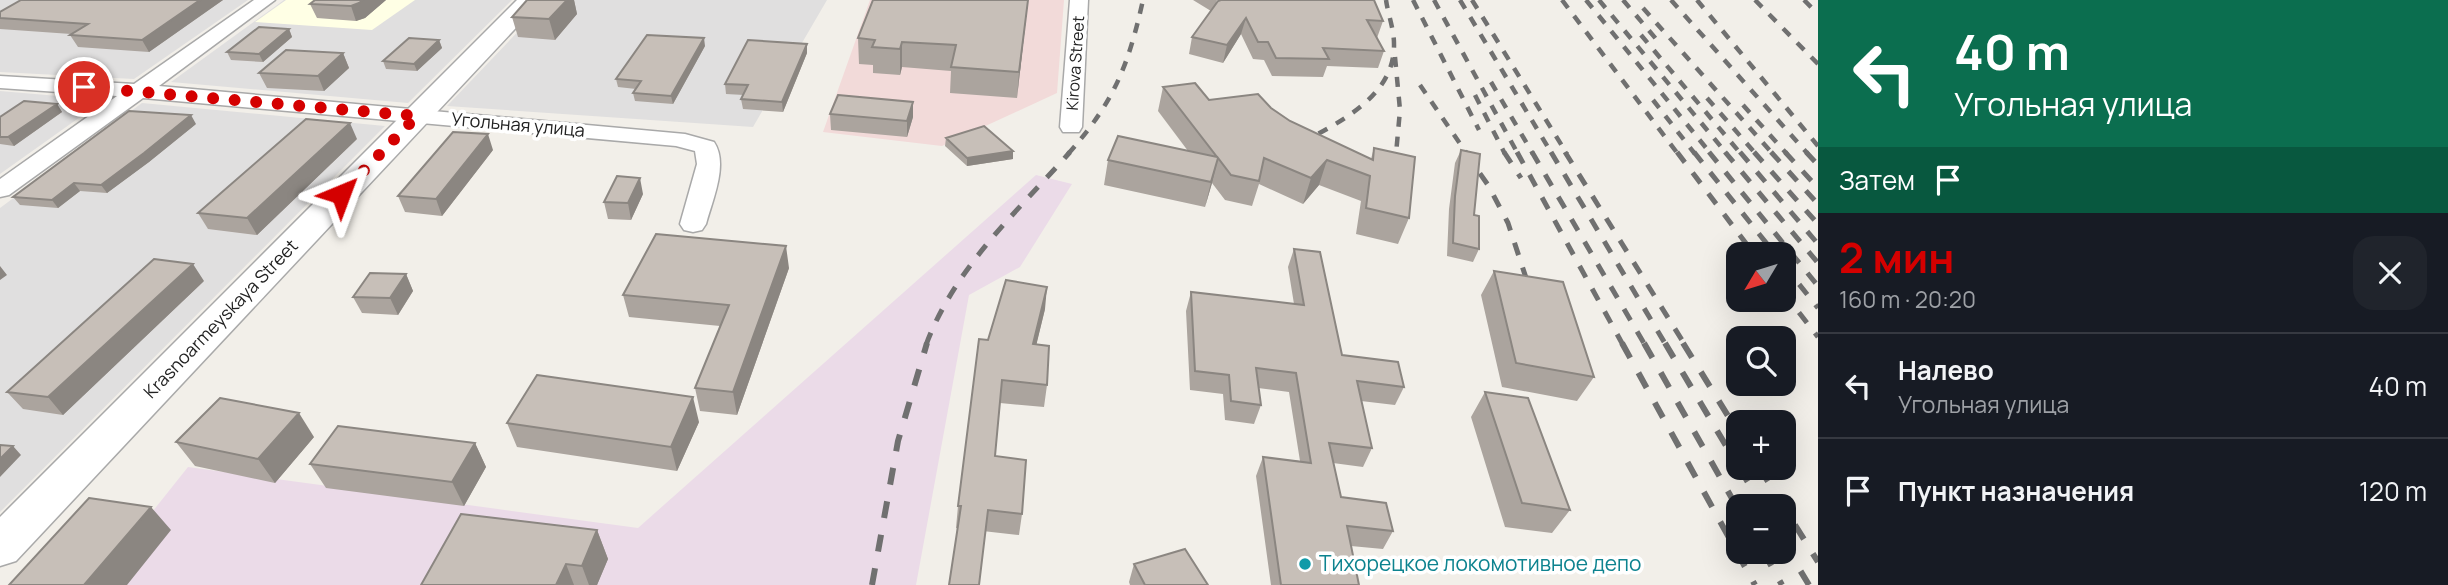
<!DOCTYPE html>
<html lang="ru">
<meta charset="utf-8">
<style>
body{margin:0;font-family:Manrope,sans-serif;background:#20242c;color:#f1f3f6;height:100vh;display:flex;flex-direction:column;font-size:26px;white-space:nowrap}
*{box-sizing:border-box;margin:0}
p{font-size:23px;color:#9ea1a6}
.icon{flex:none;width:38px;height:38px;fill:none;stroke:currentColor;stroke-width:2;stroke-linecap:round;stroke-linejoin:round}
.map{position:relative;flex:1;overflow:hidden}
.drawer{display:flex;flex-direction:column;background:#171b24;width:630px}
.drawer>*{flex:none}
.guide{background:#0b6e4f;color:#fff;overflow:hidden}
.needle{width:46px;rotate:232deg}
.tools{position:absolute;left:1726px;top:242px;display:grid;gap:14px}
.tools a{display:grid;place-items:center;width:70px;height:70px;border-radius:14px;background:#171b24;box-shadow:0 7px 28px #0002;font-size:35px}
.pin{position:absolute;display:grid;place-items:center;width:60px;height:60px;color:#fff;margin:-30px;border:4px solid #fff;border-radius:50%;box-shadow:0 2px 7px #0007}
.me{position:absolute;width:77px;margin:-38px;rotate:44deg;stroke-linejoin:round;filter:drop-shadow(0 0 5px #0008)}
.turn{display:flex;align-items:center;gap:24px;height:147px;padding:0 21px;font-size:32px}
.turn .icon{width:91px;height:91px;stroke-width:2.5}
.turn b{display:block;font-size:49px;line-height:60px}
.then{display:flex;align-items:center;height:66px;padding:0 21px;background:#0003;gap:14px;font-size:26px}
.round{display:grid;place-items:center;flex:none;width:74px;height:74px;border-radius:21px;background:#20242c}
.overview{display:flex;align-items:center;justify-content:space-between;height:119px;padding:0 21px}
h1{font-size:42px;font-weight:700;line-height:52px;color:#d40000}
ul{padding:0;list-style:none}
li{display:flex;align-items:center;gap:21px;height:105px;padding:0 21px;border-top:2px solid #363941}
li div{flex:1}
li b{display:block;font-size:26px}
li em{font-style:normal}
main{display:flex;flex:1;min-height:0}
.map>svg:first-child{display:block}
.residential{fill:#e0dfdf}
.commercial{fill:#f2dad9}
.industrial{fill:#ebdbe8}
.education{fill:#ffffe5}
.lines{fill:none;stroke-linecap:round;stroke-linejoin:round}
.minor-casing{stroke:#a9a9a9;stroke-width:3}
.tertiary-casing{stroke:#a9a9a9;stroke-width:3}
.minor{fill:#fff;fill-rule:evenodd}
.tertiary{fill:#fff;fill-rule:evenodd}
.rail-far2{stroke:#707070;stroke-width:4.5;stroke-dasharray:10 10;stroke-linecap:butt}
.rail-far1{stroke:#707070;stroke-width:5;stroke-dasharray:13 13;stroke-linecap:butt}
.rail{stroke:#707070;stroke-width:6;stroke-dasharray:17 17;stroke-linecap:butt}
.wall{fill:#aba49e}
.shaded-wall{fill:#8b8681}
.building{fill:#c7bfb8;stroke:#8b8681;stroke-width:2}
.route{stroke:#d40000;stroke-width:12;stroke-dasharray:0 21.6}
.culture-dot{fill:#0f9aa8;stroke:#fff;stroke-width:2.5}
.labels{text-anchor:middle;stroke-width:7;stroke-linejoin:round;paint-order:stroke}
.far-street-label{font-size:16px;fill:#222;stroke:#fff}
.street-label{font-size:18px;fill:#222;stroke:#fff}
.near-culture-label{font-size:21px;fill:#0d838f;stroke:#fff;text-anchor:start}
</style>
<main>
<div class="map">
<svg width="1818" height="585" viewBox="0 0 1818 585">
<rect width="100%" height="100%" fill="#f2efe9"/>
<path class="residential" d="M 0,0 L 248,0 L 134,79 L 0,72 Z
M 284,0 L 512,0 L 408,103 L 171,82 Z
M 548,0 L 827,0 L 753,127 L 447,106 Z
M 0,91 L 104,100 L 0,174 Z
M 142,103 L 385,126 L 0,512 L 0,208 Z"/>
<path class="commercial" d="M 870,0 L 1064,0 L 1057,93 L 942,146 L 823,132 Z"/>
<path class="industrial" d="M 1036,175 L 1072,184 L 1020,267 L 969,295 L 916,585 L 94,585 L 188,467 L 638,528 Z"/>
<path class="education" d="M 286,0 L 415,0 L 372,30 L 255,22 Z"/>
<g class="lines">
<g class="minor-casing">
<path id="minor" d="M 254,0 L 275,0 L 159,86 L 685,134 L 714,142 C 729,164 712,201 706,224 L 702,230 L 693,232 L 684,230 L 680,224 L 697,164 L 695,151 L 676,146 L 143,98 L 9,195 L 0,197 L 0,179 L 117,96 L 0,88 L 0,76 L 134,84 Z
M 1070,0 L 1088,0 L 1082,127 L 1079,132 L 1063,132 L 1060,127 Z"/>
</g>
<g class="tertiary-casing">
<path id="tertiary" d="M 517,0 L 542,0 L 16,561 L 0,566 L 0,517 Z"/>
</g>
<use href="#minor" class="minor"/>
<use href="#tertiary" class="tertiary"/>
<path class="rail-far2" d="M 1413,0 L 1479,130
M 1434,0 L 1518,154
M 1460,0 L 1552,154
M 1472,0 L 1567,154
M 1562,0 L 1678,154
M 1586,0 L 1711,154
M 1599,0 L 1727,154
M 1623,0 L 1657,40
M 1671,0 L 1808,154
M 1697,0 L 1818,146
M 1755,0 L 1818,64
M 1804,0 L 1818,14
M 1643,8 L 1773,154
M 1641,35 L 1741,154
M 1395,57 L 1400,110 L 1396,154
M 1491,82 L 1533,154
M 1420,85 L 1467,154
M 1475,95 L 1505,154
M 1707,98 L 1756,154
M 1653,100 L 1695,154
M 1743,105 L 1787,154
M 1301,143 C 1340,122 1395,96 1394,44 C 1394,29 1388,14 1386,0
M 1068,154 C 1114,102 1128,67 1143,0"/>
<path class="rail-far1" d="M 1465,152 L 1488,185 L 1508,223 L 1528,284
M 1504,152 L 1521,178
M 1517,152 L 1623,345
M 1532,152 L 1645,345
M 1551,152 L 1666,345
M 1565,152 L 1685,345
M 1677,152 L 1754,254
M 1694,152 L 1775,254
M 1709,152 L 1818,286
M 1725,152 L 1818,263
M 1740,152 L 1818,244
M 1754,152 L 1818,224
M 1771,152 L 1818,204
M 1785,152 L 1818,188
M 1806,152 L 1818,165
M 1395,172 L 1397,152
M 1783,264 L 1818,308
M 1783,292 L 1818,337
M 926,345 C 955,267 1016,213 1070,152"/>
<path class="rail" d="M 1622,343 L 1755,585
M 1644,343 L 1738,509
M 1665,343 L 1738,466
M 1683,343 L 1738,432
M 1739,467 L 1762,506
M 1759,467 L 1818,562
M 1783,542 L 1809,585
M 1763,551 L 1782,585
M 872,585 L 898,441 L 927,343"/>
</g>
<path class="wall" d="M 21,0 L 223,0 L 149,52 L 78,47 L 70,35 L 71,34 L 0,29 L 0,12 Z
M 386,0 L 365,18 L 356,21 L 317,18 L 310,4 Z
M 527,0 L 574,0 L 577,14 L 555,40 L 518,37 L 512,17 Z
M 873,0 L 1028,0 L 1017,98 L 950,93 L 951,71 L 902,67 L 900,75 L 873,73 L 873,65 L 859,64 L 858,38 Z
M 1193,0 L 1217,0 L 1216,4 L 1383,21 L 1377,38 L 1384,51 L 1378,68 L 1327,66 L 1323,77 L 1272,76 L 1264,60 L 1253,59 L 1241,34 L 1223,63 L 1189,54 L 1192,37 L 1211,11 Z
M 289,29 L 292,37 L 263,62 L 231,60 L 227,52 Z
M 439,40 L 442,48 L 417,71 L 386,69 L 383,61 Z
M 807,44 L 807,53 L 783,112 L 743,109 L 741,99 L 744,95 L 726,94 L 725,84 Z
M 705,46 L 673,104 L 635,101 L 633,93 L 636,89 L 618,87 L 616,79 Z
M 343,53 L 349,68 L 324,91 L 267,88 L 259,73 Z
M 1163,87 L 1209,100 L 1271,108 L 1290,121 L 1371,159 L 1374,148 L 1409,218 L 1398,244 L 1356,234 L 1361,201 L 1319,185 L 1303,204 L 1259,184 L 1252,206 L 1225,200 L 1212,183 L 1205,207 L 1104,185 L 1108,160 L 1188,151 L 1158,111 Z
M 57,104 L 62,112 L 14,146 L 0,144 L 0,117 Z
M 830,114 L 913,117 L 907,137 L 831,130 Z
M 196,124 L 149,162 L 107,193 L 80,191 L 58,208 L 20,205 L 13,197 Z
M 946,138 L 1013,151 L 1013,159 L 967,166 L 945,146 Z
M 357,139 L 257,235 L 208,229 L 198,213 Z
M 493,150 L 442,216 L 405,212 L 398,196 Z
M 1461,150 L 1474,215 L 1479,249 L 1473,262 L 1447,256 L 1449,209 L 1455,163 Z
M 643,194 L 631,220 L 608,219 L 604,202 Z
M 1294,249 L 1342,355 L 1404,387 L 1395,405 L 1361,401 L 1372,448 L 1363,467 L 1333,463 L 1341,497 L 1393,531 L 1383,549 L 1351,546 L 1359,585 L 1271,585 L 1256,476 L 1263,457 L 1300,461 L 1289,392 L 1258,388 L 1261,405 L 1254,424 L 1225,420 L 1223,394 L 1190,390 L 1186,311 L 1191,292 L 1294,304 L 1288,267 Z
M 789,268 L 737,415 L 700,411 L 695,388 L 720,326 L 629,317 L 623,295 Z
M 1494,271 L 1594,377 L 1577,401 L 1502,387 L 1481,295 Z
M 406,274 L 413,291 L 398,315 L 362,313 L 353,297 Z
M 204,281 L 63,415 L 23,409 L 7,392 Z
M 1045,309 L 1036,345 L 1047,385 L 1044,407 L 1000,403 L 995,456 L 1022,514 L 1019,535 L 956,528 L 958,506 L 988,340 Z
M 1485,392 L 1570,510 L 1552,533 L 1505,527 L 1471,417 Z
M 699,422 L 677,471 L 517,447 L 507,423 Z
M 314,437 L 275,483 L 195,466 L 176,442 Z
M 475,443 L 486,467 L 464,506 L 326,488 L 310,464 Z
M 597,530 L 608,559 L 597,585 L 421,585 Z
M 1134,564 L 1208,585 L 1130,585 L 1129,582 Z"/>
<path class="shaded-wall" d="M 200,0 L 223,0 L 149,52 L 142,40 Z
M 363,0 L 386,0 L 365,18 L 356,21 L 351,6 Z
M 567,0 L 574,0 L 577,14 L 555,40 L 549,19 Z
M 1028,0 L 1017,98 L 1019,72 Z
M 1246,18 L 1241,34 L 1223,63 L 1227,45 Z
M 289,29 L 292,37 L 263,62 L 259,54 Z
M 704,38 L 705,46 L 673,104 L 671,96 Z
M 439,40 L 442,48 L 417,71 L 414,64 Z
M 902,42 L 902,67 L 900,75 L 900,49 Z
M 807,44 L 807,53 L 783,112 L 782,102 Z
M 343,53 L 349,68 L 324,91 L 318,76 Z
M 913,102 L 913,117 L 907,137 L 907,121 Z
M 57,104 L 62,112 L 14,146 L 8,137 Z
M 191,115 L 196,124 L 149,162 L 107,193 L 101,185 Z
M 350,123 L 357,139 L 257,235 L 247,218 Z
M 488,134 L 493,150 L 442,216 L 436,199 Z
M 1013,151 L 1013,159 L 967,166 L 967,158 Z
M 1218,158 L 1212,183 L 1205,207 L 1211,182 Z
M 1327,160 L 1319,185 L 1303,204 L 1311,178 Z
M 640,178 L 643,194 L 631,220 L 628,203 Z
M 74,183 L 80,191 L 58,208 L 52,200 Z
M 786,246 L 789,268 L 737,415 L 733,392 Z
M 193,264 L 204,281 L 63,415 L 48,397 Z
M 0,266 L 7,275 L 0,280 Z
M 406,274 L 413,291 L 398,315 L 390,298 Z
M 1047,287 L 1045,309 L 1031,367 L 1033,344 Z
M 693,397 L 699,422 L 677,471 L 671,447 Z
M 299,413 L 314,437 L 275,483 L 258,459 Z
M 475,443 L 486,467 L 464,506 L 452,482 Z
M 13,446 L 21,455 L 0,477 L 0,459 Z
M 151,507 L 171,530 L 127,585 L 84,585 Z
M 597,530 L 608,559 L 597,585 L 589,585 L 582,566 Z
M 566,564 L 574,585 L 556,585 Z"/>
<path class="building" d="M 21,0 L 200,0 L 142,40 L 70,35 L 88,24 L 0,18 L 0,12 Z
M 315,0 L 363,0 L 359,3 L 351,6 L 310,4 Z
M 527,0 L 567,0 L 549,19 L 512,17 Z
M 873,0 L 1028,0 L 1019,72 L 951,67 L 956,45 L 902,42 L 900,49 L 872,47 L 875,40 L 858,38 Z
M 1221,0 L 1374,0 L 1383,21 L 1367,20 L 1384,51 L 1323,48 L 1329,59 L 1276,58 L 1268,42 L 1258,42 L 1246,18 L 1227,45 L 1192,37 L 1218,1 Z
M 259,27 L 289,29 L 259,54 L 227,52 Z
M 647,35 L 704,38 L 671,96 L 633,93 L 641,81 L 616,79 Z
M 409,38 L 439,40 L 414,64 L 383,61 Z
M 748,40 L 807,44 L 782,102 L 741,99 L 748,85 L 725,84 Z
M 286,50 L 343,53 L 318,76 L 259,73 Z
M 1195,83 L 1209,100 L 1258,94 L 1271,108 L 1290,121 L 1373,160 L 1374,148 L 1415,157 L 1409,218 L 1366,208 L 1370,176 L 1327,160 L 1311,178 L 1264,158 L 1259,181 L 1231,175 L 1218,158 L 1211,182 L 1108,160 L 1118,136 L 1217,157 L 1163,87 Z
M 838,95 L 913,102 L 907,121 L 830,114 Z
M 24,101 L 57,104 L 8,137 L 0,137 L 0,117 Z
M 129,111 L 191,115 L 144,153 L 101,185 L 74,183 L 52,200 L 13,197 Z
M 306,119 L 350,123 L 247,218 L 198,213 Z
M 984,126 L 1013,151 L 967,158 L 946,138 Z
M 453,132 L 488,134 L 436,199 L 398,196 Z
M 1461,150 L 1480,154 L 1474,215 L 1479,216 L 1479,249 L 1453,243 L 1455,196 Z
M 617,176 L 640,178 L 628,203 L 604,202 Z
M 656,234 L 786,246 L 733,392 L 695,388 L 729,305 L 623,295 Z
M 1294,249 L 1320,252 L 1342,355 L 1398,362 L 1404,387 L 1357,381 L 1372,448 L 1329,443 L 1341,497 L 1386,503 L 1393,531 L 1347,526 L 1359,585 L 1281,585 L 1263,457 L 1311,463 L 1296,373 L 1256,368 L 1261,405 L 1231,401 L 1229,375 L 1195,371 L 1191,292 L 1304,305 Z
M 154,259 L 193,264 L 48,397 L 7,392 Z
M 1494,271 L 1563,282 L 1594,377 L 1516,363 Z
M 370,273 L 406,274 L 390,298 L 353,297 Z
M 1006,280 L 1047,287 L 1033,344 L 1049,346 L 1047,385 L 1002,380 L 995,456 L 1026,460 L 1022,514 L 988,510 L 979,585 L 949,585 L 961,506 L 958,506 L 979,339 L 988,340 Z
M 537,375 L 693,397 L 671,447 L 507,423 Z
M 1485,392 L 1528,398 L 1570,510 L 1522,503 Z
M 220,398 L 299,413 L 258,459 L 176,442 Z
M 338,426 L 475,443 L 452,482 L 310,464 Z
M 0,445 L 13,446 L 0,459 Z
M 89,498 L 151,507 L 84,585 L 9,585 Z
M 461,514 L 597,530 L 582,566 L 566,564 L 556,585 L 421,585 Z
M 1185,549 L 1208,585 L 1145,585 L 1134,564 Z"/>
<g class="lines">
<path class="route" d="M 84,87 L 417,116 L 341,194"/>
</g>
<circle class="culture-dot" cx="1305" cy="564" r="7"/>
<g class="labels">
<g class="far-street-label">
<text transform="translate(1075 63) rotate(-86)" y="6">Kirova Street</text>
</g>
<g class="street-label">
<text transform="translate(518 125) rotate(5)" y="6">Угольная улица</text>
<text transform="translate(221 319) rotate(-46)" y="6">Krasnoarmeyskaya Street</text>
</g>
<g class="near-culture-label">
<text x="1319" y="571">Тихорецкое локомотивное депо</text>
</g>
</g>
</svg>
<div class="tools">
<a><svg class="needle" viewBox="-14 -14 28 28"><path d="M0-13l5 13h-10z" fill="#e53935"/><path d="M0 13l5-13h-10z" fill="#9ea1a6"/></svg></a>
<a><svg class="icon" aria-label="search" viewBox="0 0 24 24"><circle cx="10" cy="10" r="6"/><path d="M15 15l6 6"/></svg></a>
<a>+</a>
<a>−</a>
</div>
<div class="pin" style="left:84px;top:87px;background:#d93025"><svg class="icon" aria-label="arrive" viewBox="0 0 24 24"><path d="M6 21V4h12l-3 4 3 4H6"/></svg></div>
<svg class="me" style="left:341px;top:194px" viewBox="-20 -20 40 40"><path d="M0-17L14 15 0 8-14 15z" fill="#d40000" stroke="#fff" stroke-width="4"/></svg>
</div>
<section class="drawer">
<div class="guide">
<div class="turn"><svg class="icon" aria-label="left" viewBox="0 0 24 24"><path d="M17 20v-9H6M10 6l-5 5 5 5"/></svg><div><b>40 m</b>Угольная улица</div></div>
<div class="then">Затем<svg class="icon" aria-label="arrive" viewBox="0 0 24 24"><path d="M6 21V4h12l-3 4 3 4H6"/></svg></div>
</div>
<div class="overview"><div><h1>2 мин</h1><p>160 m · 20:20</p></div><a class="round"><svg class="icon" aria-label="close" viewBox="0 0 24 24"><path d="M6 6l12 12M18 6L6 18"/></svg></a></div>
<ul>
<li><svg class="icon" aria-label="left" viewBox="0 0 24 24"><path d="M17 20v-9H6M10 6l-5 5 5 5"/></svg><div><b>Налево</b><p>Угольная улица</p></div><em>40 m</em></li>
<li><svg class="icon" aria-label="arrive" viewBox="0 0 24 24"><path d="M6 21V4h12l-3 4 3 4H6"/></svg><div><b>Пункт назначения</b></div><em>120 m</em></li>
</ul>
</section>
</main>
